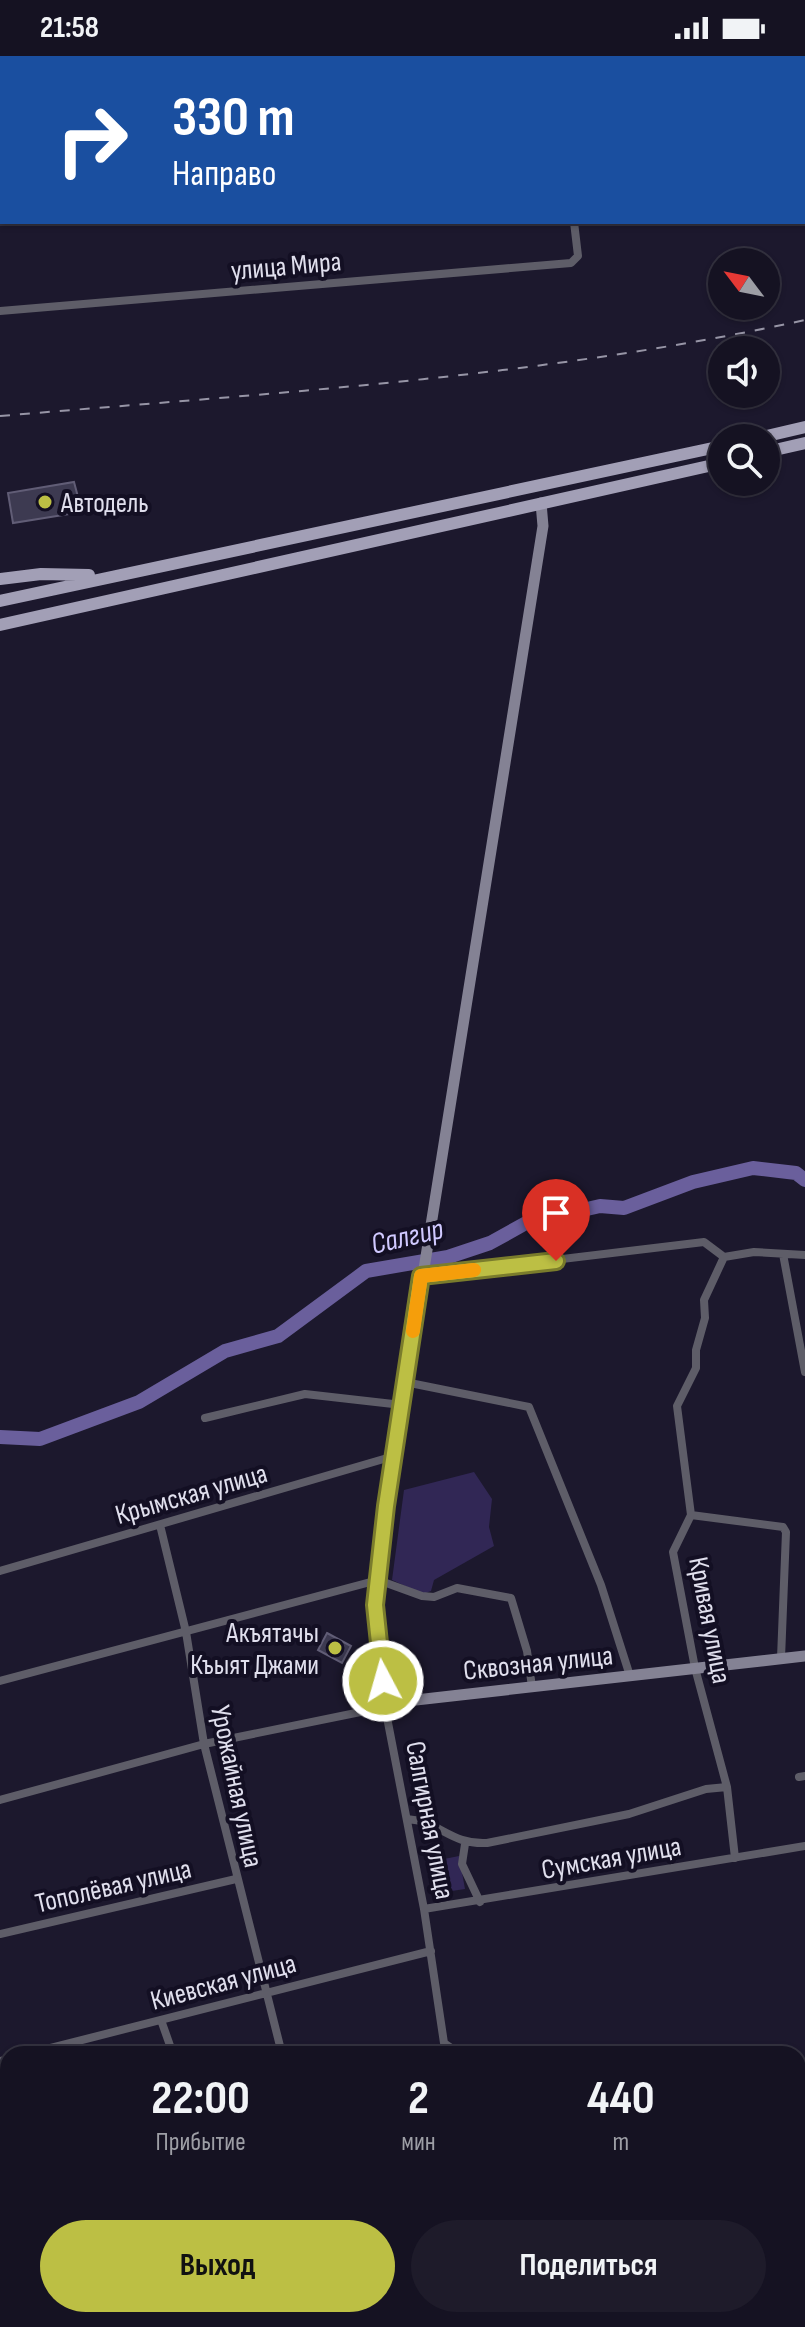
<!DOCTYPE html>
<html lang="ru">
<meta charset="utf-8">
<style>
body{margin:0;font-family:"Sofia Sans Condensed",sans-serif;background:#1e1b2a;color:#f1f3f6;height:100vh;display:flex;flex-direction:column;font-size:30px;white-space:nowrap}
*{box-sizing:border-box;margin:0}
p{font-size:26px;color:#9d9ea5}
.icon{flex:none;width:44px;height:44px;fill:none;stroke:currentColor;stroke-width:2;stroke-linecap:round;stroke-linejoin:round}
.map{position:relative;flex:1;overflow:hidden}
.side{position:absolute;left:0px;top:1990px;width:806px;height:282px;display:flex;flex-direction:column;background:#151222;border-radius:24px 24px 0 0;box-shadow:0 2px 6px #0004,0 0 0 2px #343240}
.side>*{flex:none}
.hud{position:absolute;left:0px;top:0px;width:806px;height:168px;box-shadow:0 2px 6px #0004,0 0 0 2px #343240;background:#1a4fa0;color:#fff;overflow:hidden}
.needle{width:52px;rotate:302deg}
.tools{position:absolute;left:708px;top:192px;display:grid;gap:16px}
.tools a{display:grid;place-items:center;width:72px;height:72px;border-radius:50%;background:#151222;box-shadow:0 2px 6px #0004,0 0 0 2px #343240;font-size:40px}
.pin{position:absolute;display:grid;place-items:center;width:68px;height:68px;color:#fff;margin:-82px -34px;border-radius:50% 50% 50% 0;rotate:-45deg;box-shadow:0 0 8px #0007}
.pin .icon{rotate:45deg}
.me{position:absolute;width:88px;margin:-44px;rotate:354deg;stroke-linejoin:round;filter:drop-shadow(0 0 6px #0008)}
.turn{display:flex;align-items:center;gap:28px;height:168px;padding:0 40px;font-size:36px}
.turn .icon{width:104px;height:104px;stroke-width:2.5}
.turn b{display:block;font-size:56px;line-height:68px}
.eta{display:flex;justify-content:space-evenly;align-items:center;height:136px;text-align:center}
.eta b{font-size:48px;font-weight:700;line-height:56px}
.button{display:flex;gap:16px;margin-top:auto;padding:16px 40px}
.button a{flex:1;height:92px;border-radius:48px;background:#bcbf44;color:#111;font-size:32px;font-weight:700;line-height:92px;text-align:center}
.button a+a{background:#1e1b2a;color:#f1f3f6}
.status{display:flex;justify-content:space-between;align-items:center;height:56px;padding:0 40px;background:#151222;direction:ltr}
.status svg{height:22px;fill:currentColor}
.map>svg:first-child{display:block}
.green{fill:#312755}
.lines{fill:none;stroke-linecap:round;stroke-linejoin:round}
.river{stroke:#6a5f9c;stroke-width:14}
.building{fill:#3d3a51;stroke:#615d76;stroke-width:2}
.street{stroke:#5e5d68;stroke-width:8}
.secondary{stroke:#848294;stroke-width:11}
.primary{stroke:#a29fb6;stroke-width:12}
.rail{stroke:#9795a6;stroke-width:2;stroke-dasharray:10 10;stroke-linecap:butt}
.route-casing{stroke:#7a7c2c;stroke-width:20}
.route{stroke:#bcbf44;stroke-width:14}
.slow{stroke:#f59e0b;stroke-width:14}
.poi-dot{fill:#bcbf44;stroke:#130f23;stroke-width:3}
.labels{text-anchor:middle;stroke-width:8;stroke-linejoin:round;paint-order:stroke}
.street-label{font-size:28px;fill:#e0dfed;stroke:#130f23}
.poi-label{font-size:28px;fill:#e0dfed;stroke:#130f23;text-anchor:start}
.water-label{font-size:30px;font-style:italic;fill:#d0c9ff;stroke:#130f23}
</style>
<div class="status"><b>21:58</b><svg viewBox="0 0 49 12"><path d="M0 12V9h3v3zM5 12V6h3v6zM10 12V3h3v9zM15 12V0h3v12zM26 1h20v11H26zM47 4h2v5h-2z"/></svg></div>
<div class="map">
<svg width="805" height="2271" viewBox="0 0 805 2271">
<rect width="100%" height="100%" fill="#1c182d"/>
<path class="green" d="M 474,1416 L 492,1443 L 489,1471 L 494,1490 L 434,1524 L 431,1535 L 423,1538 L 392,1524 L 404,1434 Z
M 459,1800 L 465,1833 L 445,1836 L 439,1804 Z"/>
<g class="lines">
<path class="river" d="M 0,1381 L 40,1383 L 139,1346 L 225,1295 L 278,1280 L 366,1215 L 448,1201 L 490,1187 L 526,1167 L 600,1150 L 624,1152 L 693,1126 L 753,1112 L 796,1117 L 805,1124"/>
</g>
<path class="building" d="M 74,426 L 82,456 L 13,467 L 8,437 Z
M 327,1577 L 351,1590 L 342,1607 L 318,1594 Z"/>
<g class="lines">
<path class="street" d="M 557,0 L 557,2
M 179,2 L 215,0
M 0,17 L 2,17
M 0,134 L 2,134
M 0,255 L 571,207 L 578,200 L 574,166
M 783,1198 L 805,1316
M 724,1201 L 704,1244 L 705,1262 L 696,1294 L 696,1312 L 677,1350 L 691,1459 L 673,1496 L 695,1612 L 727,1731 L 735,1802
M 421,1220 L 704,1186 L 724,1201 L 754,1196 L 805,1199
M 405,1326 L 529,1351 L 601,1529 L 630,1620
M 205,1362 L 305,1338 L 402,1349
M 691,1459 L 783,1471 L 786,1476 L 781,1602
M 160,1469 L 186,1576 L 204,1688 L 282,1998
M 0,1515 L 394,1400
M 0,1625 L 378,1524 L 422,1540 L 434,1541 L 457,1532 L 511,1542 L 527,1595 L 532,1631
M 799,1721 L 805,1720
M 0,1744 L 204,1688 L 385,1651 L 424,1853 L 444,1987 L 460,1998
M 407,1763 C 440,1765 450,1789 487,1787 L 629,1758 L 706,1733 L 727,1731
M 465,1788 L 462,1808 L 480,1846
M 424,1853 L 805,1790
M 0,1878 L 236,1823
M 161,1964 L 173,1998
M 27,1998 L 431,1895
M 0,2005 L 8,2003
M 0,2143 L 8,2141
M 798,2244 L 805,2250"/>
<path class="secondary" d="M 541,447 L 543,470 L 386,1450 L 375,1549 L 385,1651 L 407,1645 L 805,1600"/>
<path class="primary" d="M 758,382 L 805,371
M 766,396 L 805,387
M 0,523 L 41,518 L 89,519
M 0,545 L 722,390
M 0,569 L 722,407"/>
<path class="rail" d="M 0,360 C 269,337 540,322 805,264"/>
</g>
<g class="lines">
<g class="route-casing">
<path id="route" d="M 383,1625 L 375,1549 L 386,1450 L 421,1220 L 556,1205"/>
</g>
<use href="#route" class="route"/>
<path class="slow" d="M 413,1275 L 421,1220 L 474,1214"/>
</g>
<g class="poi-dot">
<circle cx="45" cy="446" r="8"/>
<circle cx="335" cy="1592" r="8"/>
</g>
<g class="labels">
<g class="street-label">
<text transform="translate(286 209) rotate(-5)" y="10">улица Мира</text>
<text transform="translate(191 1437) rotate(-16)" y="10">Крымская улица</text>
<text transform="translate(711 1564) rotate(79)" y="10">Кривая улица</text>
<text transform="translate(538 1606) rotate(-6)" y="10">Сквозная улица</text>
<text transform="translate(238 1730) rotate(78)" y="10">Урожайная улица</text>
<text transform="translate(431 1764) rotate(79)" y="10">Салгирная улица</text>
<text transform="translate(611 1801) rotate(-10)" y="10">Сумская улица</text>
<text transform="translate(113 1829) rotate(-13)" y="10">Тополёвая улица</text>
<text transform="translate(223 1925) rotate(-15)" y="10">Киевская улица</text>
</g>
<g class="poi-label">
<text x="61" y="456">Автодель</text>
<text x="319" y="1586" text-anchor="end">Акъятачы<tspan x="319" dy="32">Къыят Джами</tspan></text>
</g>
<g class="water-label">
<text transform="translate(407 1180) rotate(-13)" y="10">Салгир</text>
</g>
</g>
</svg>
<div class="tools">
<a><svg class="needle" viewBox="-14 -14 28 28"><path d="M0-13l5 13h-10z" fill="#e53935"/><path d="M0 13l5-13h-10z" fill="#9d9ea5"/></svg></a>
<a><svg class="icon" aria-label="sound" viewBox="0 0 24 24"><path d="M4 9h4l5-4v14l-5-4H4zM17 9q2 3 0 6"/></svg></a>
<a><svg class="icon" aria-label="search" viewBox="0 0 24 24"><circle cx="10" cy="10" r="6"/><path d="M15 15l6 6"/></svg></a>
</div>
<div class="pin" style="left:556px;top:1205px;background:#d93025"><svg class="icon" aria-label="arrive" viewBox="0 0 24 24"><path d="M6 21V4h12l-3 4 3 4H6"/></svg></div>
<svg class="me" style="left:383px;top:1625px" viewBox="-20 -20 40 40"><circle r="17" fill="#bcbf44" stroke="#fff" stroke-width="3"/><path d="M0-11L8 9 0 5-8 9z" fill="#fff"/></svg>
<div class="hud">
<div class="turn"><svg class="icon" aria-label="right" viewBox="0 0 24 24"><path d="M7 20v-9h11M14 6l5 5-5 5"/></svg><div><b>330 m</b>Направо</div></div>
</div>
<section class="side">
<div class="eta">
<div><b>22:00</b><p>Прибытие</p></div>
<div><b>2</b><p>мин</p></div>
<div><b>440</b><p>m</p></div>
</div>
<div class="button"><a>Выход</a><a>Поделиться</a></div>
</section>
</div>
